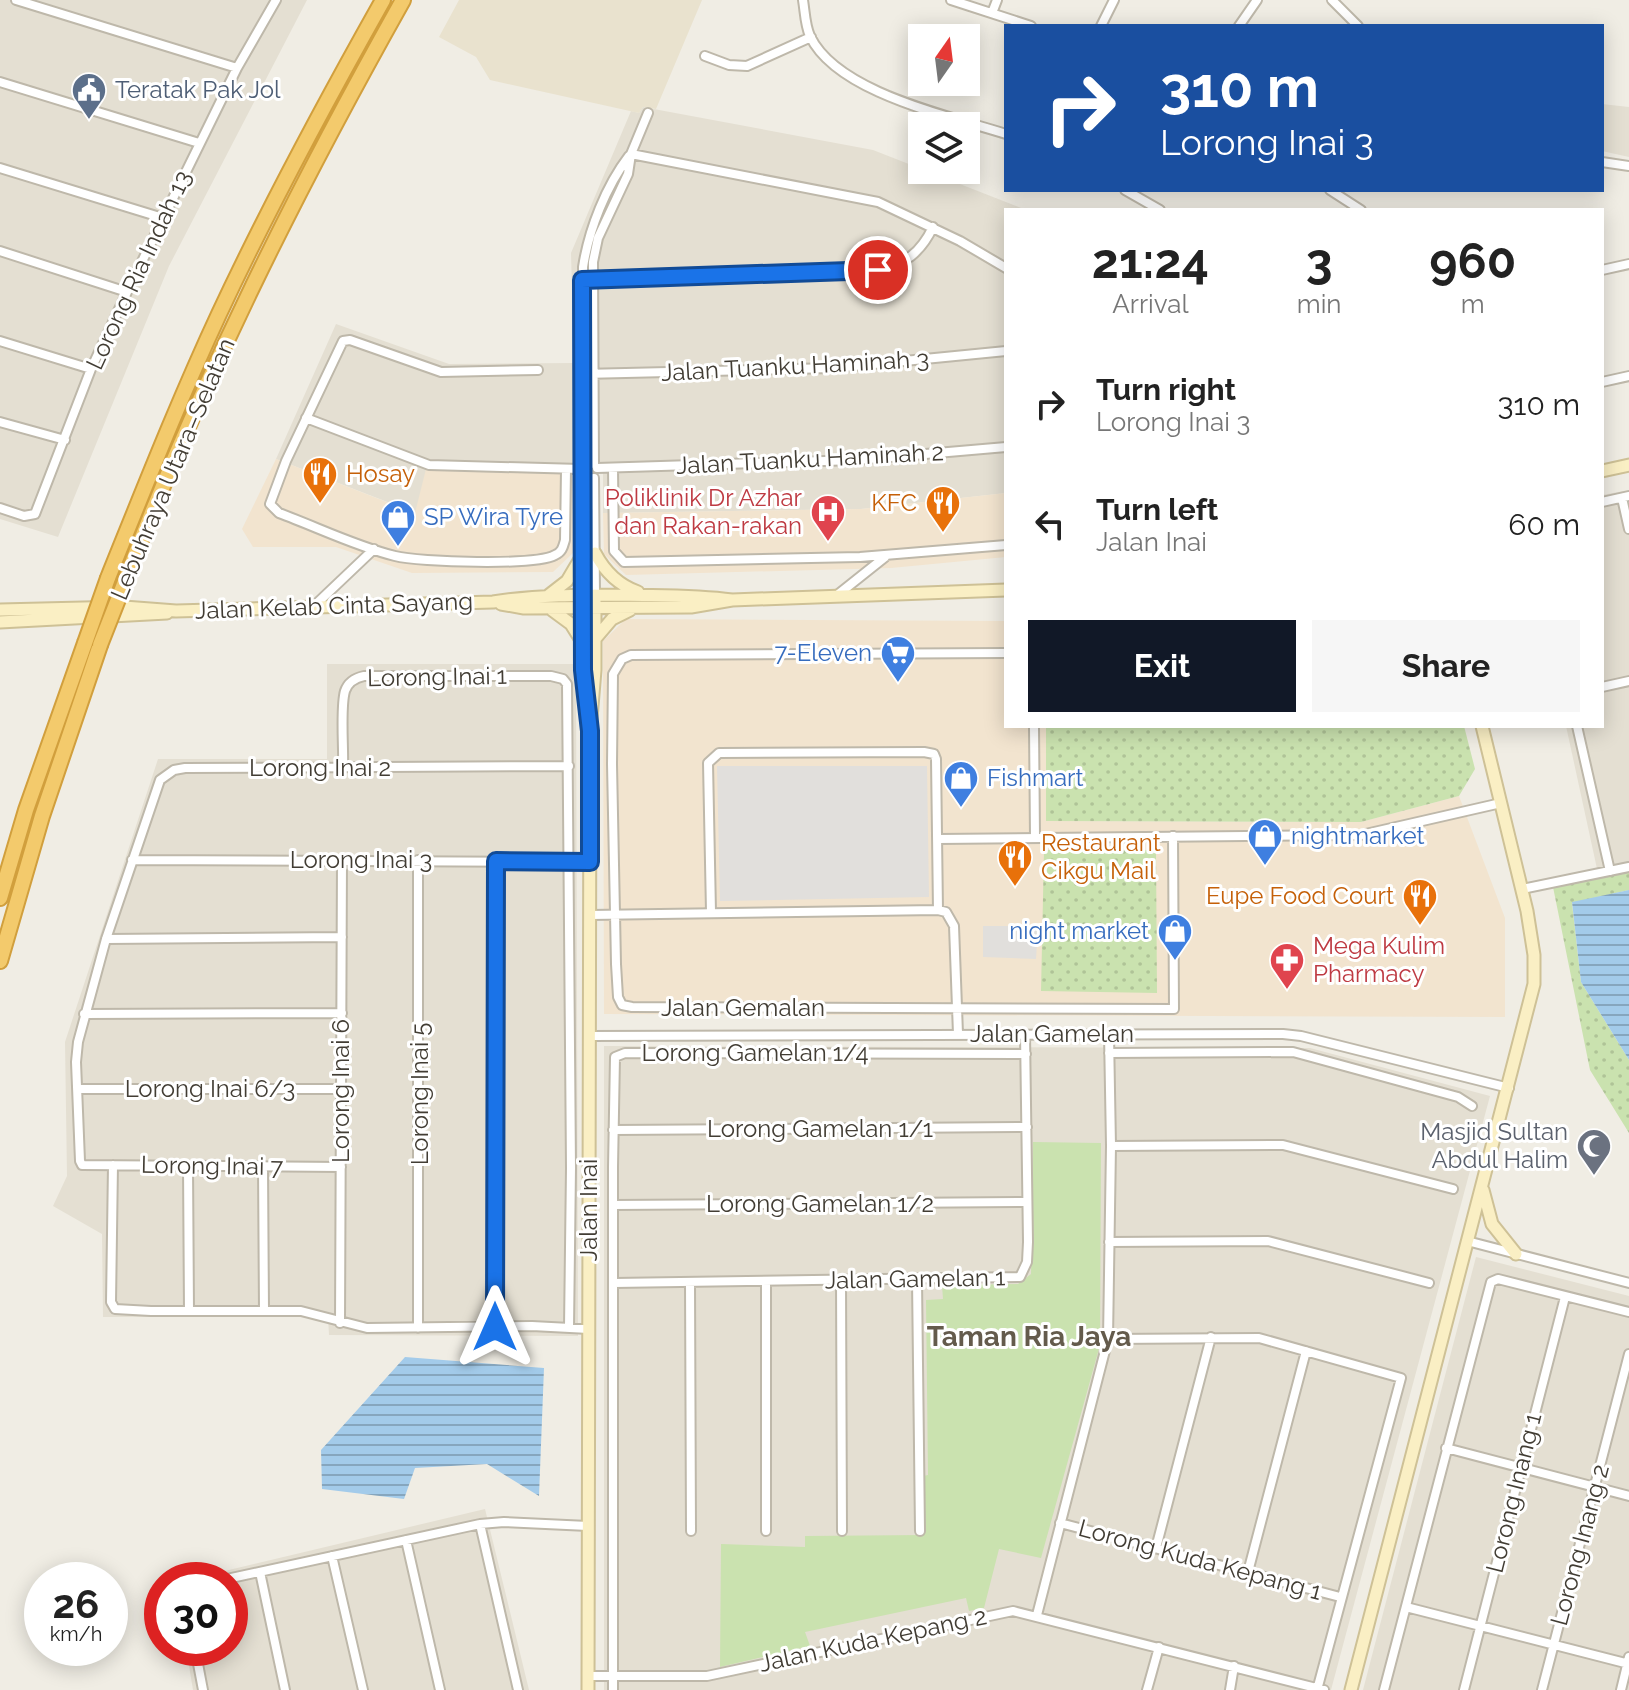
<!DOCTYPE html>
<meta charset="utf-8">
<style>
body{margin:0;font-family:Raleway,sans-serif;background:#f6f6f6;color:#222;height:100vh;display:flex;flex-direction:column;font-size:30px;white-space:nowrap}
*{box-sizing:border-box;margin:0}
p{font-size:26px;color:#767676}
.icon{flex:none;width:44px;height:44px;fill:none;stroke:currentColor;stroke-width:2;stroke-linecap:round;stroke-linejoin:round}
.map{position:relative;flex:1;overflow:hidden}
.details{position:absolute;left:1004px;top:208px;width:600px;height:520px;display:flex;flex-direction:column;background:#fff;border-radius:0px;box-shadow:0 4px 20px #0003}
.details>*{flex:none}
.guide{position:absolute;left:1004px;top:24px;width:600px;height:168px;border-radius:0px;box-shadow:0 4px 20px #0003;background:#1a4fa0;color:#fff;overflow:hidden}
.needle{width:52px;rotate:14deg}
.buttons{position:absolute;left:908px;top:24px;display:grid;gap:16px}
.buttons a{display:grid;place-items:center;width:72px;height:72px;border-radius:0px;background:#fff;box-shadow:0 4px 20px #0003;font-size:40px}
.speed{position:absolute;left:24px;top:1562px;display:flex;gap:16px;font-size:40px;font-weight:700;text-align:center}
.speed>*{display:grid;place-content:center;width:104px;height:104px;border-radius:50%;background:#fff;box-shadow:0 4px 20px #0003;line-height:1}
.speed small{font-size:20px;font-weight:400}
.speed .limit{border:12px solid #d22;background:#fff;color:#111}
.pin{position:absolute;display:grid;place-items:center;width:68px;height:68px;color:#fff;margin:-34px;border:4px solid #fff;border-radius:50%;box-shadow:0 2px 8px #0007}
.me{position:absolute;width:88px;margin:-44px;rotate:0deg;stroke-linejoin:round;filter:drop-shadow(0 0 6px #0008)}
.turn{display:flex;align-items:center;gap:28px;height:168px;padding:0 24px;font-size:36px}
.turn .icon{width:104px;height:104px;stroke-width:2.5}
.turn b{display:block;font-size:56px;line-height:68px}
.eta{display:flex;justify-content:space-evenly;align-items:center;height:136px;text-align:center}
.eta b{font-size:48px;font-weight:700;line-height:56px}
.action{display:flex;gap:16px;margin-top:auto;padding:16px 24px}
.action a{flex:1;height:92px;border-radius:0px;background:#111827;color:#fff;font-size:32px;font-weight:700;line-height:92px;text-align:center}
.action a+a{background:#f6f6f6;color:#222}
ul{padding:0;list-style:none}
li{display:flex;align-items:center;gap:24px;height:120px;padding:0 24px}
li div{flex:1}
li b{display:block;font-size:30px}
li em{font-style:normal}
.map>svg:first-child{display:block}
.residential{fill:#e4dfd2}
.commercial{fill:#f2e4cf}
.education{fill:#e9e2ce}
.grass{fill:url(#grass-dots)}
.park{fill:#cae2af}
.parking{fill:#e1dfdc}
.water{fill:url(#water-rules)}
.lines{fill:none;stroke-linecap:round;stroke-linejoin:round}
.street-casing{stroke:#beb8aa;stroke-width:12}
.secondary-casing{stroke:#cec196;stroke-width:15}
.highway-casing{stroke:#d19f3d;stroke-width:18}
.street{stroke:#fff;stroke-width:8}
.secondary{stroke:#faefc4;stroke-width:11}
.highway{stroke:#f3ca6c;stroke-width:14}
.highway-bridge-casing{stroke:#d19f3d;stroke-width:18;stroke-linecap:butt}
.highway-bridge{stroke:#f3ca6c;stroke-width:14}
.route-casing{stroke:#114b97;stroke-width:20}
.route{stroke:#1a73e8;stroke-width:14}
.labels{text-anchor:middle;stroke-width:6;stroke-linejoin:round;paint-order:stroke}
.service-label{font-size:24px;fill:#4e5e75;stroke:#fff;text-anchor:start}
.street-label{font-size:24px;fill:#423d34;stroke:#fff}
.food-label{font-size:24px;fill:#c56008;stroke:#fff;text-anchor:start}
.health-label{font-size:24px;fill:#be3a42;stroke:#fff;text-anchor:end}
.shop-label{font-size:24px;fill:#366cbe;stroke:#fff;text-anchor:start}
.worship-label{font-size:24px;fill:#5b616d;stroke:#fff;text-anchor:end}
.quarter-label{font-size:28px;font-weight:bold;fill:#645b4c;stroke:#fff}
</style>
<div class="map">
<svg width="1629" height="1690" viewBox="0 0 1629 1690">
<defs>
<pattern id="grass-dots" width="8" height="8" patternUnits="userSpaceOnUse" patternTransform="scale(2)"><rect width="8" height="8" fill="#cae2af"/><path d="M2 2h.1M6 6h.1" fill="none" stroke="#afc397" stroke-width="1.8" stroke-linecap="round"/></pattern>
<pattern id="water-rules" width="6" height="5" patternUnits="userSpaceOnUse" patternTransform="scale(2)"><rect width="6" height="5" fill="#a3cbea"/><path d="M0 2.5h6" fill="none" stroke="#86a6be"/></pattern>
</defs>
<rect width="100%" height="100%" fill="#f0ede4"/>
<path class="residential" d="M 0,0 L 307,0 L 169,266 L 58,537 L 0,519 Z
M 1602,104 L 1629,107 L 1629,157 L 1602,151 Z
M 643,107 L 873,150 L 1026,210 L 1006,210 L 1006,493 L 861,509 L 603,513 L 603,473 L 427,469 L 416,513 L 276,459 L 336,324 L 449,364 L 574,363 L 571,253 L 631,111 L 639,113 Z
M 1629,490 L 1629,872 L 1599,878 L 1566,726 L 1602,726 L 1602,495 Z
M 327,664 L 576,664 L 578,1336 L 329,1335 L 328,1317 L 103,1317 L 102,1234 L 53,1206 L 67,1176 L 65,1042 L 158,759 L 327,759 Z
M 604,1046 L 1310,1048 L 1490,1096 L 1331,1690 L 604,1690 Z
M 1476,1257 L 1629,1296 L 1629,1690 L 1363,1690 Z
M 485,1509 L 529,1690 L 193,1690 L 186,1648 L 230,1648 L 230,1580 L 187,1580 Z"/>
<path class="commercial" d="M 276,459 L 415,513 L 426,469 L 575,473 L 573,553 L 553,572 L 412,573 L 336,547 L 253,547 L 242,529 Z
M 1006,493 L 1006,557 L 891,568 L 626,575 L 604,554 L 603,513 L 861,509 Z
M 626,619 L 1006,621 L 1006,726 L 1046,726 L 1046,821 L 1361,822 L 1459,796 L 1505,918 L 1505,1017 L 604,1014 L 603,641 Z"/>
<path class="education" d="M 459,0 L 702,0 L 656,109 L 643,107 L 639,113 L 490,80 L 476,57 L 439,37 Z"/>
<path class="grass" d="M 1046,726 L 1464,726 L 1475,769 L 1459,796 L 1361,822 L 1046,821 Z
M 1044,850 L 1156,850 L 1157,993 L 1041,991 Z
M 1629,872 L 1629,890 L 1572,903 L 1581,982 L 1629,1060 L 1629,1133 L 1590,1070 L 1553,887 Z"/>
<path class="park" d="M 1033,1142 L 1101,1143 L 1100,1345 L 1041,1558 L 999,1549 L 984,1608 L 969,1611 L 966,1598 L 805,1632 L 810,1646 L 720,1667 L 721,1544 L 805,1547 L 805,1536 L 923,1535 L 923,1476 L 928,1475 L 926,1300 L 943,1299 L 942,1285 L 1018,1284 L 1031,1274 Z"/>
<path class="parking" d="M 717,766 L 927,766 L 929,897 L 720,901 Z
M 983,926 L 1038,926 L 1036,959 L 983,957 Z"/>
<path class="water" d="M 1629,890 L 1629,1060 L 1581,982 L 1572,902 Z
M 405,1357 L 544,1368 L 539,1496 L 487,1464 L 415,1468 L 404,1499 L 322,1489 L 321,1450 Z"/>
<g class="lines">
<g class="street-casing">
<path id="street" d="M 16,0 L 237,68
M 803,0 C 805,12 805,25 810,36 C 837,93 950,116 1006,134
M 951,0 L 1031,26
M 1332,0 L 1358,26
M 992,13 L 997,0
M 1101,26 L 1114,0
M 1239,26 L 1257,0
M 705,56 L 729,65 L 747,66 L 811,37
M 0,82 L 199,143
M 631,154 L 878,202 L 960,241 L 1006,268
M 1602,162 L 1629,166
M 0,168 L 163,218
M 1125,190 L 1160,210
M 1330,190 L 1361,210
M 0,251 L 127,292
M 1602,270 L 1629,264
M 582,280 L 878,270 C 905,265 921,252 933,227
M 0,341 L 91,369
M 538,370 L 441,372 L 350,340 L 343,341 L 286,461 L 270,504 L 279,513 C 317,527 355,546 395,556 C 419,562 536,566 555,555 C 562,552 563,547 565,540 L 566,469
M 583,374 L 833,368 L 1006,351
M 1602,382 L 1629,376
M 306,418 L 429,465 L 581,469
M 0,422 L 65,440
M 584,464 L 583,267 C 589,229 606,186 629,156
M 594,464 L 593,262 L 598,238 L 628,174 L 631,154 L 648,113
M 597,468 L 856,460 L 1006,447
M 613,468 L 614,551 L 624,562 L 860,557 L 1006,545
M 594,478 L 595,595
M 1622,498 L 1629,529
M 1602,502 L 1629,496
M 0,508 L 24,516 L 35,514 L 91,369 L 127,292 L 237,68 L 276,0
M 583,595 L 584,477
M 836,596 L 885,557
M 313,607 L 374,549
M 1006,653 L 631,655 L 622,659 L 613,674 L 612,764 L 616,964 L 618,997 L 622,1005 L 632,1007 L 1174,1009 L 1173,836
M 1602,687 L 1629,681
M 1034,726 L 1035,837
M 1577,726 L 1610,871
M 343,768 C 344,749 340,708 345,691 C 348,682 355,678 364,676 L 551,676 L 563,679 L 567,684 L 571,1168 L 569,1328
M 938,839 L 1361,835 L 1501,803
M 132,860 L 590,862
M 418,860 L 418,1328
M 1522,889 L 1629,867
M 711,912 L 708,763 L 719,753 L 924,752 L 934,754 L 936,759 L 938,910
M 590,915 L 938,910 L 946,912 L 954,926 L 958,1034
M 106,939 L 342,937
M 84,1014 L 342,1013
M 589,1036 L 1283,1034 L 1301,1036 L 1509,1088
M 1109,1053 L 1293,1052 L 1458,1097 L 1472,1106
M 78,1089 L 342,1089
M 613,1130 L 1027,1127
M 1111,1146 L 1283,1145 L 1453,1189
M 113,1165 L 111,1302 L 115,1309 L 151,1311 L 301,1311 L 367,1328 L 532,1326 L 589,1329
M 188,1166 L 189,1311
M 263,1167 L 264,1311
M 341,1167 L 82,1165 L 80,1161 L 76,1062 L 78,1042 L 106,939 L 160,780 L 174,770 L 185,768 L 569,766
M 613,1205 L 1027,1202
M 1467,1241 L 1629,1283
M 1109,1242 L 1268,1241 L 1429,1283
M 841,1280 L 842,1531
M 917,1280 L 920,1531
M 766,1281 L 766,1531
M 690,1282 L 691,1531
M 614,1283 L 1020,1277 L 1027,1262 L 1028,1242 L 1025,1034
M 340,1323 L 342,860
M 495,1327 L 496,861
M 1108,1339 L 1259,1338 L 1401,1378 L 1317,1690
M 1446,1448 L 1629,1496
M 1060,1523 L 1340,1597
M 480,1524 L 518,1690
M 406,1540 L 440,1690
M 1156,1548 L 1211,1337
M 332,1556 L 363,1690
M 260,1572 L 285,1690
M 1248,1572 L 1306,1351
M 222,1580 L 480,1524 L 504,1522 L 588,1526
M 1406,1607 L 1629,1664
M 1037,1615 L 1108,1339 L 1111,1146 L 1109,1034
M 195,1648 L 203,1690
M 588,1676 L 707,1676 L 1013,1611 L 1324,1690
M 613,1690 L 613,1167 L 615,1057 L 625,1053 L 1026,1054
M 1147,1690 L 1159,1647
M 1230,1690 L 1234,1666
M 1384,1690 L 1491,1282 L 1498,1279 L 1629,1312
M 1464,1690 L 1565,1297
M 1542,1690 L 1629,1354
M 1621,1690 L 1629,1657"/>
</g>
<g class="secondary-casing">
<path id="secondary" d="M 1602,471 L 1629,465
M 595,553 C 605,572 618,585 638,592
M 549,595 L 567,581 L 583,554
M 501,604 L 524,608 L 691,607 L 732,600 L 1006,590
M 583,604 L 583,670 L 587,706
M 0,610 L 124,607 L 176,611 L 493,602 C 537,595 580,595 625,595 C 661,596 696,595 732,600
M 552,610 L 571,624 L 581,640
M 0,622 L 167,613
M 595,639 L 612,619 L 630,610
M 1483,1190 L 1492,1224 L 1516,1254
M 588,1690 L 590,731 L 595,670 L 595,595
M 1351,1690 L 1534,984 L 1534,955 L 1527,911 L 1482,726"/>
</g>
<g class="highway-casing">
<path id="highway" d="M 108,578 C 144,489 179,400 219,314 C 269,207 325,103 383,0
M 126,579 C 202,378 298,187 403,0
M 0,898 L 26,810 L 85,643
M 0,961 L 42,816 L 100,645"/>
</g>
<use href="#street" class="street"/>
<use href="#secondary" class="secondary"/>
<use href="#highway" class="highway"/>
<g class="highway-bridge-casing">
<path id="highway-bridge" d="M 85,643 L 108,578
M 100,645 L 126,579"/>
</g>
<use href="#highway-bridge" class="highway-bridge"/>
</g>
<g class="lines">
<g class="route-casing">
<path id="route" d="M 495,1327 L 496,861 L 590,862 L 590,731 L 583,670 L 582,280 L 878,270"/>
</g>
<use href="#route" class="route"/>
</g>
<defs>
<g id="civic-pin" transform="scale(1.8)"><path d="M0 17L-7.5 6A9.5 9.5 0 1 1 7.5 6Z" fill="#5c6f8a" stroke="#fff"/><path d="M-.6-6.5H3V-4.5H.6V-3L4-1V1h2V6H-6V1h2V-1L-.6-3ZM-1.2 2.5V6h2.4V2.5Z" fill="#fff"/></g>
<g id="restaurant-pin" transform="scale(1.8)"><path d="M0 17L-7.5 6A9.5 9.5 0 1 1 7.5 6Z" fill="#e8710a" stroke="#fff"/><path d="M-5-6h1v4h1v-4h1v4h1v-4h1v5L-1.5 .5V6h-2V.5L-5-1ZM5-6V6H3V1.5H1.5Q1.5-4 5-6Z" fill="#fff"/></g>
<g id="hospital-pin" transform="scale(1.8)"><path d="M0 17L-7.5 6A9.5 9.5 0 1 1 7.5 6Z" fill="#e0444e" stroke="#fff"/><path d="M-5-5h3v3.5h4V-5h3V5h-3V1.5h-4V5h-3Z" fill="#fff"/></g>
<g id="shop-pin" transform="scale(1.8)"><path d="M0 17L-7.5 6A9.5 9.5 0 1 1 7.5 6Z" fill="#3f7fe0" stroke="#fff"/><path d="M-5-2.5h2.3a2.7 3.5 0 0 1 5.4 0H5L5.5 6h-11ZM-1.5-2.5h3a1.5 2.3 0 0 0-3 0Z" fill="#fff"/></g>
<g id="supermarket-pin" transform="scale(1.8)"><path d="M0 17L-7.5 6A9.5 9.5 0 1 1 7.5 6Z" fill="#3f7fe0" stroke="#fff"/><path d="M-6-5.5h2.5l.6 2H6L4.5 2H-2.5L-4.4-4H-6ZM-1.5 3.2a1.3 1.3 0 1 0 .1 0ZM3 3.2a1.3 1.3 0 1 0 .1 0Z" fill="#fff"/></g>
<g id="pharmacy-pin" transform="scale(1.8)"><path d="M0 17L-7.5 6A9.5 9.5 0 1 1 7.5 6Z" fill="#e0444e" stroke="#fff"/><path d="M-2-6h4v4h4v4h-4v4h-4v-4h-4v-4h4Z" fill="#fff"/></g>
<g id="mosque-pin" transform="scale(1.8)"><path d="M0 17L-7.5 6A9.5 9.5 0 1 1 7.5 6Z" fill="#6b7280" stroke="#fff"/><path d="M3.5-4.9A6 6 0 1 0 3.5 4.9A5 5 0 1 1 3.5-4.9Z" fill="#fff"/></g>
</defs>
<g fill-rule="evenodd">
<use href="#civic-pin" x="89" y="90"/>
<use href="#restaurant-pin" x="320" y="474"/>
<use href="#restaurant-pin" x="943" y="503"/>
<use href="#hospital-pin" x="828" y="512"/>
<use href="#shop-pin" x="398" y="517"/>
<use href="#supermarket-pin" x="898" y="653"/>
<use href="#shop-pin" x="961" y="778"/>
<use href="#shop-pin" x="1265" y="836"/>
<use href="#restaurant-pin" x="1015" y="857"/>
<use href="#restaurant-pin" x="1420" y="896"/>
<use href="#shop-pin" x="1175" y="931"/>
<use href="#pharmacy-pin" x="1287" y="960"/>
<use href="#mosque-pin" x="1594" y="1146"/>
</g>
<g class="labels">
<g class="service-label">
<text x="115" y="98">Teratak Pak Jol</text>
</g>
<g class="street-label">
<text transform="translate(139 270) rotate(-65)" y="8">Lorong Ria Indah 13</text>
<text transform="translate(795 366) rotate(-3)" y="8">Jalan Tuanku Haminah 3</text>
<text transform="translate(810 459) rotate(-3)" y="8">Jalan Tuanku Haminah 2</text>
<text transform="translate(173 469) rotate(-67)" y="8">Lebuhraya Utara–Selatan</text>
<text transform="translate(334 606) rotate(-2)" y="8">Jalan Kelab Cinta Sayang</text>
<text transform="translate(437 677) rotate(-1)" y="8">Lorong Inai 1</text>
<text x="320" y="776">Lorong Inai 2</text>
<text x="361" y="868">Lorong Inai 3</text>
<text x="743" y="1016">Jalan Gemalan</text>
<text x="1052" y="1042">Jalan Gamelan</text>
<text x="755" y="1061">Lorong Gamelan 1/4</text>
<text x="210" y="1097">Lorong Inai 6/3</text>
<text transform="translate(341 1091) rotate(-90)" y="8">Lorong Inai 6</text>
<text transform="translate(420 1094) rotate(-90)" y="8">Lorong Inai 5</text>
<text x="820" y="1137">Lorong Gamelan 1/1</text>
<text transform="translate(212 1166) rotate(1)" y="8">Lorong Inai 7</text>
<text x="820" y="1212">Lorong Gamelan 1/2</text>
<text transform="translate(589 1210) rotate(-90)" y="8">Jalan Inai</text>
<text transform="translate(915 1279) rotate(-1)" y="8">Jalan Gamelan 1</text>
<text transform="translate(1514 1493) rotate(-76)" y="8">Lorong Inang 1</text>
<text transform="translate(1580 1545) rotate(-75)" y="8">Lorong Inang 2</text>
<text transform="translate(1200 1560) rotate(15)" y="8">Lorong Kuda Kepang 1</text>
<text transform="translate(873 1640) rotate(-12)" y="8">Jalan Kuda Kepang 2</text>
</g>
<g class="food-label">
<text x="346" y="482">Hosay</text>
<text x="917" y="511" text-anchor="end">KFC</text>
<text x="1041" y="851">Restaurant<tspan x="1041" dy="28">Cikgu Mail</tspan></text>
<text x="1394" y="904" text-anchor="end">Eupe Food Court</text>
</g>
<g class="health-label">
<text x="802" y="506">Poliklinik Dr Azhar<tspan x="802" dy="28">dan Rakan-rakan</tspan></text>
<text x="1313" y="954" text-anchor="start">Mega Kulim<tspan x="1313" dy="28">Pharmacy</tspan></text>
</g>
<g class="shop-label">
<text x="424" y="525">SP Wira Tyre</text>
<text x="872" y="661" text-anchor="end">7-Eleven</text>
<text x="987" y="786">Fishmart</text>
<text x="1291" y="844">nightmarket</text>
<text x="1149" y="939" text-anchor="end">night market</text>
</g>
<g class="worship-label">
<text x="1568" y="1140">Masjid Sultan<tspan x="1568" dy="28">Abdul Halim</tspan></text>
</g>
<g class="quarter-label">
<text x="1029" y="1346">Taman Ria Jaya</text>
</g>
</g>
</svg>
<div class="buttons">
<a><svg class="needle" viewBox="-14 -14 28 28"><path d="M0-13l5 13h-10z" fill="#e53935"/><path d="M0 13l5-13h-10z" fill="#767676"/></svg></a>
<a><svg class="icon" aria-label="layers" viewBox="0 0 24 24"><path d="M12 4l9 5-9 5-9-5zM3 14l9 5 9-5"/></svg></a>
</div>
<div class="speed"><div>26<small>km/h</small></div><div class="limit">30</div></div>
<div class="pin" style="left:878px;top:270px;background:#d93025"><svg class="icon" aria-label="arrive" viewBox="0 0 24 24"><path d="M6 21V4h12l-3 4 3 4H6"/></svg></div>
<svg class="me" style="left:495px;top:1327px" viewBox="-20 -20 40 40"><path d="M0-17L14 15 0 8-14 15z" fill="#1a73e8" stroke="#fff" stroke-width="4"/></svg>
<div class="guide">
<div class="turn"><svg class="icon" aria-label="right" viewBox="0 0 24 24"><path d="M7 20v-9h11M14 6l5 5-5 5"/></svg><div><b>310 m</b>Lorong Inai 3</div></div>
</div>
<section class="details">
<div class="eta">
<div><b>21:24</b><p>Arrival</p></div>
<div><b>3</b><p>min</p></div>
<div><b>960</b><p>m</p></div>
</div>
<ul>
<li><svg class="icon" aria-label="right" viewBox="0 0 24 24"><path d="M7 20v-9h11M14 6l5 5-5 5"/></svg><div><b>Turn right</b><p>Lorong Inai 3</p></div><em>310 m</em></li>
<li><svg class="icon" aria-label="left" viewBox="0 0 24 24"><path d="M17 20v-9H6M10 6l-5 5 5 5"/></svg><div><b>Turn left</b><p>Jalan Inai</p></div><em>60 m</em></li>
</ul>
<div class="action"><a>Exit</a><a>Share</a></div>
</section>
</div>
